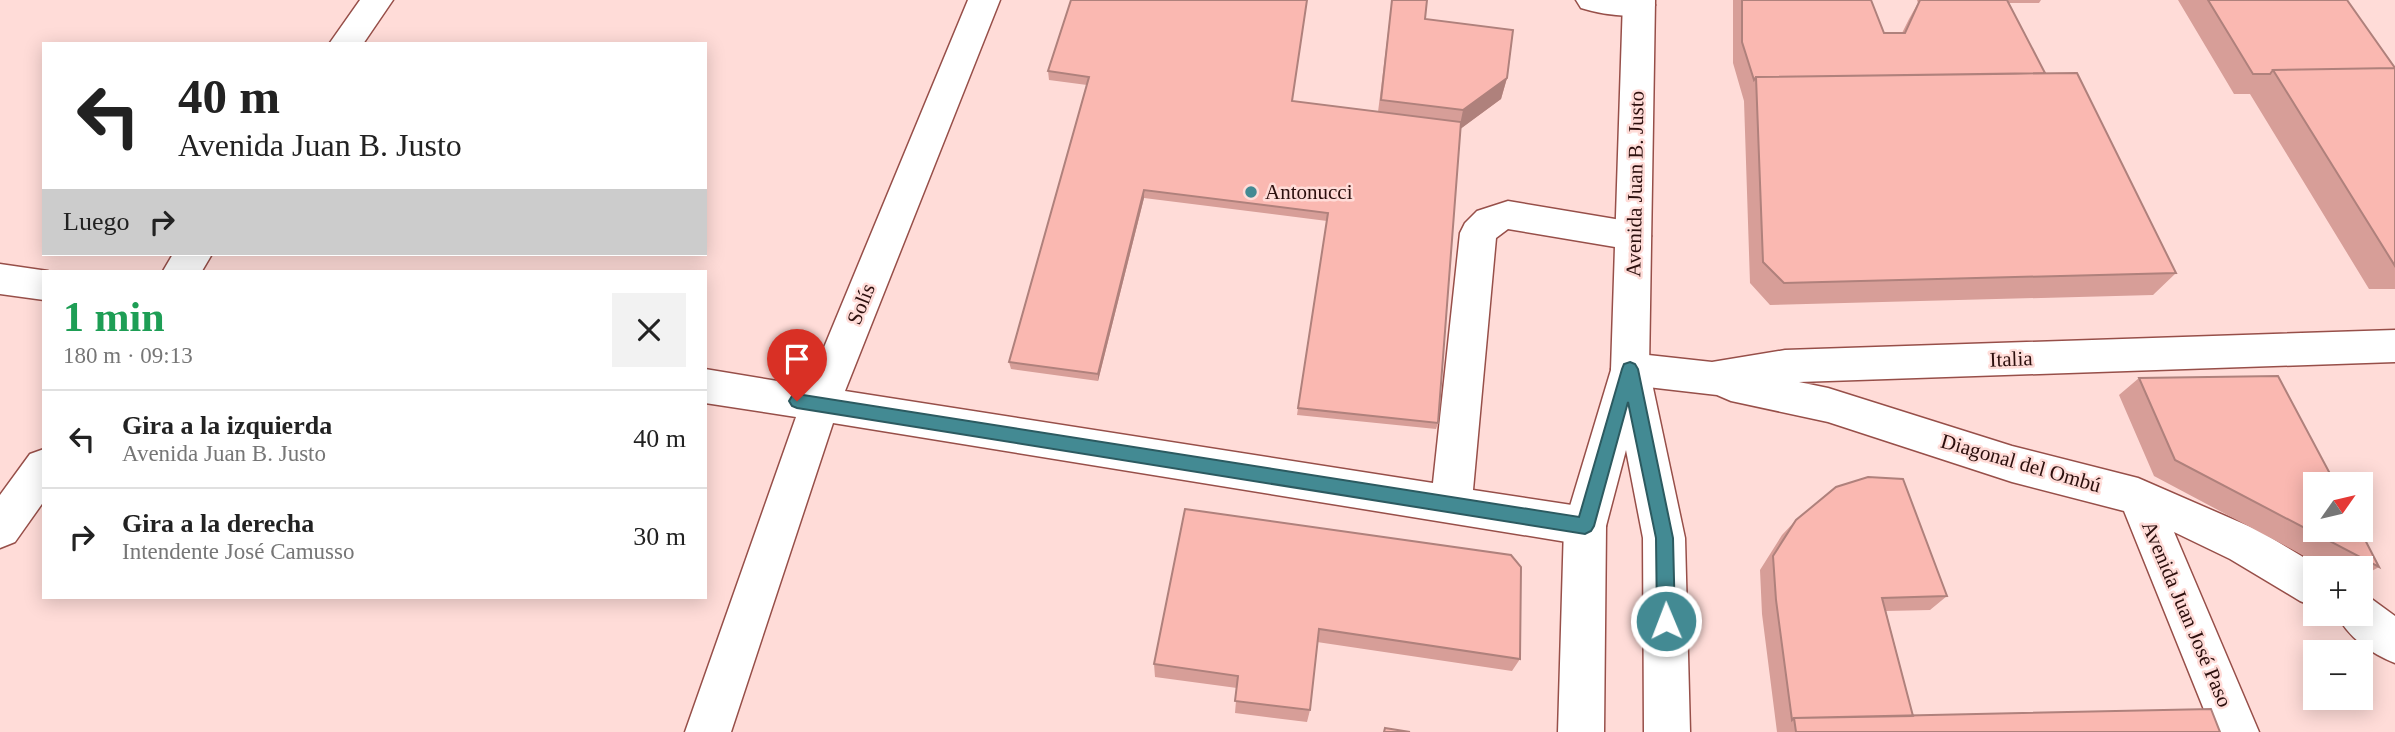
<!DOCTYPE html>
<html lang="es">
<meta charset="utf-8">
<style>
body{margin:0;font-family:Georgia,serif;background:#f2f2f2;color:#222;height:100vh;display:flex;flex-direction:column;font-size:26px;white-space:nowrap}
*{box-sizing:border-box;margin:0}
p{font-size:23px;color:#767676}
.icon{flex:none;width:38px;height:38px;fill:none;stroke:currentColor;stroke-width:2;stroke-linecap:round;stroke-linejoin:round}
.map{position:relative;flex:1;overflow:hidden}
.panel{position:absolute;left:42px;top:270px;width:665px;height:329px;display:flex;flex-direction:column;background:#fff;border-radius:0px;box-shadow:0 4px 18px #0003}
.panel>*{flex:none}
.guide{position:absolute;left:42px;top:42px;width:665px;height:214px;border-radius:0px;box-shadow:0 4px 18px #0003;background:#fff;color:#222;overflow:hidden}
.needle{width:46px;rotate:56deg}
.buttons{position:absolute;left:2303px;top:472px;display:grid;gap:14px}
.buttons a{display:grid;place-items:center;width:70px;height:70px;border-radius:0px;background:#fff;box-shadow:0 4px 18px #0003;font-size:35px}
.pin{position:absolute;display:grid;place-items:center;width:60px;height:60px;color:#fff;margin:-72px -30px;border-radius:50% 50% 50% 0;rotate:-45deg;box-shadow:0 0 7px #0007}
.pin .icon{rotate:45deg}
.me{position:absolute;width:77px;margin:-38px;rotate:359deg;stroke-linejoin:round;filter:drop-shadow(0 0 5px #0008)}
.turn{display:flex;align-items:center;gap:24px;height:147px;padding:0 21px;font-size:32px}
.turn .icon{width:91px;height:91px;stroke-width:2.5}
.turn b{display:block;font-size:49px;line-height:60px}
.then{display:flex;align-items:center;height:66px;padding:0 21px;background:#0003;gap:14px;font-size:26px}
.round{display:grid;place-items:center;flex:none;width:74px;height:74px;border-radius:0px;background:#f2f2f2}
.headline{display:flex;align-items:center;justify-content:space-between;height:119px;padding:0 21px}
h1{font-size:42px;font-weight:700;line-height:52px;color:#1e9e55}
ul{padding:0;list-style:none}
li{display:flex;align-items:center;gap:21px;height:98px;padding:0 21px;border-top:2px solid #e0e0e0}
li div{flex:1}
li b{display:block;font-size:26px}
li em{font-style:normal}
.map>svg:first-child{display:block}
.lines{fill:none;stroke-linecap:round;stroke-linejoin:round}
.minor-casing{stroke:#974f49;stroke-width:3}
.major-casing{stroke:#974f49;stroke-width:3}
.minor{fill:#fff;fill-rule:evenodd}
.major{fill:#fff;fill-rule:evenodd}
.wall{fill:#d79e98}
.shaded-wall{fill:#af817c}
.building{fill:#fab8b1;stroke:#af817c;stroke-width:2}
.route{fill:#438a93;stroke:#2c5a60;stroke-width:2}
.poi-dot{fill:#438a93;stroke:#ffdcd8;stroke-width:2.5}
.labels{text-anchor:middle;stroke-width:5;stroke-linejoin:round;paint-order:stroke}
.street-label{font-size:21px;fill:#2c0f0d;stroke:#ffdcd8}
.poi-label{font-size:21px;fill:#2c0f0d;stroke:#ffdcd8;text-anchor:start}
</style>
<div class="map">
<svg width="2395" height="732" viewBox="0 0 2395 732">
<rect width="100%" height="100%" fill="#ffdcd8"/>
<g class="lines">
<g class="minor-casing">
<path id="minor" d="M 360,0 L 393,0 L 363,44 L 329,44 Z
M 968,0 L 1000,0 L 845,391 L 1433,483 L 1460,233 L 1465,223 L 1477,211 L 1508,201 L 1633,222 L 1646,226 L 1651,236 L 1646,246 L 1633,250 L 1508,229 L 1496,238 L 1473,490 L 1585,507 L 1600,513 L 1606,526 L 1600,539 L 1585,545 L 833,423 L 731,732 L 685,732 L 796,417 L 705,403 L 705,369 L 808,386 Z
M 1576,0 L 1652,0 L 1655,5 L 1650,13 C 1630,19 1601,14 1581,8 Z
M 173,254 L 212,254 L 202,271 L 163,271 Z
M 0,264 L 48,271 L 44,271 L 44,300 L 0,294 Z
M 2395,330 L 2395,362 L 1799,382 L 1828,388 L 2012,446 L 2138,478 L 2260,531 L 2323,569 L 2315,569 L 2315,607 L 2300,601 L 2230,559 L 2174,532 L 2259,732 L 2213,732 L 2124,511 L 2012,482 L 1828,422 L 1731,401 L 1717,395 L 1630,385 L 1616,381 L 1611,369 L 1616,357 L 1630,353 L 1712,362 L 1785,350 Z
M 44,449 L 44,501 L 15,542 L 0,548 L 0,495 L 30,454 Z
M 2361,595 L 2373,600 L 2395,616 L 2395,663 C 2372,654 2347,637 2337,614 L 2361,614 Z"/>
</g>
<g class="major-casing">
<path id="major" d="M 1623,0 L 1655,0 L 1649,369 L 1685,538 L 1690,732 L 1644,732 L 1643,538 L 1626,450 L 1606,526 L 1604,732 L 1558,732 L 1564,526 L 1611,370 Z"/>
</g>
<use href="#minor" class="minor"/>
<use href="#major" class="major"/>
</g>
<path class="wall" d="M 1392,0 L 1425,19 L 1507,78 L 1501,99 L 1460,129 L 1438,423 L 1436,429 L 1297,415 L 1327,221 L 1144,198 L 1098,381 L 1011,369 L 1009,362 L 1087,85 L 1049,80 L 1048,71 L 1378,112 Z
M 1733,0 L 1871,0 L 1884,33 L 1902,33 L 1909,19 L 1918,3 L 1917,0 L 2041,0 L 2039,3 L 2009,3 L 2045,73 L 2176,273 L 2153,295 L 1770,305 L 1750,283 L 1744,101 L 1733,63 Z
M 2178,0 L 2347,0 L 2395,67 L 2395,289 L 2369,289 L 2250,94 L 2234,94 Z
M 2139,378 L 2379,567 L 2361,577 L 2361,569 L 2329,569 L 2154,476 L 2119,395 Z
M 1185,509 L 1520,659 L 1512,671 L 1317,642 L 1310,710 L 1307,722 L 1235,713 L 1237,688 L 1155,677 L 1154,664 Z
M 1796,520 L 1947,596 L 1930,610 L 1886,611 L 1913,716 L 2220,732 L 1777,732 L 1762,614 L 1760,570 L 1782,535 Z"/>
<path class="shaded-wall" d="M 1507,78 L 1501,99 L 1459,130 L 1463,110 Z
M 1144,190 L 1144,198 L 1098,381 L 1098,374 Z"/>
<path class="building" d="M 1071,0 L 1307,0 L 1292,101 L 1461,122 L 1438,423 L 1298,408 L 1328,213 L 1144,190 L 1098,374 L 1009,362 L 1089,77 L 1048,71 Z
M 1392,0 L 1427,0 L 1425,19 L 1513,30 L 1507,78 L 1463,110 L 1381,100 Z
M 1742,0 L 1871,0 L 1884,33 L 1905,33 L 1920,0 L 2007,0 L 2045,73 L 1756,77 L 1754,80 L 1742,42 Z
M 2208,0 L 2347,0 L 2395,68 L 2273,70 L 2270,74 L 2253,74 Z
M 2395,68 L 2395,266 L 2273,70 Z
M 2077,73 L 2176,273 L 1784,283 L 1763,262 L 1756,77 Z
M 2278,376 L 2336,485 L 2315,485 L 2315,530 L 2360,530 L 2379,567 L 2175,460 L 2139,378 Z
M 1868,477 L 1903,479 L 1947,596 L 1882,598 L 1913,716 L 1794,718 L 1792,720 L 1776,600 L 1773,556 L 1796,520 L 1836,487 Z
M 1185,509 L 1511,555 L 1521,567 L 1520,659 L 1319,629 L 1310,710 L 1235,701 L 1238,676 L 1154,664 Z
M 2211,709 L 2220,732 L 1796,732 L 1794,718 Z
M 1385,728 L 1410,732 L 1384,732 Z"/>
<path class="route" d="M 1630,362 L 1635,364 L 1638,369 L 1673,538 L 1675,621 L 1672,627 L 1666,630 L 1659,627 L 1657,621 L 1656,538 L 1628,402 L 1594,526 L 1591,531 L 1585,534 L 797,408 L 792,406 L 789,401 L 792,396 L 797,394 L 1579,517 L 1622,369 L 1624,364 Z"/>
<circle class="poi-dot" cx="1251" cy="192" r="7"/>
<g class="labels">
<g class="street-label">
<text transform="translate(1635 184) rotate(-89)" y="7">Avenida Juan B. Justo</text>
<text transform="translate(861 304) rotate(-68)" y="7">Solís</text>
<text transform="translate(2011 359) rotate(-2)" y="7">Italia</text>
<text transform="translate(2021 463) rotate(16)" y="7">Diagonal del Ombú</text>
<text transform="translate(2187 614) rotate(67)" y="7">Avenida Juan José Paso</text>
</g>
<g class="poi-label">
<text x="1265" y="199">Antonucci</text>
</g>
</g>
</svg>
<div class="buttons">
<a><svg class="needle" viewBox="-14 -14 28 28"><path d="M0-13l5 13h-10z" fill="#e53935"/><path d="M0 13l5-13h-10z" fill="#767676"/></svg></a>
<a>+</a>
<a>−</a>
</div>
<div class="pin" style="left:797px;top:401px;background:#d93025"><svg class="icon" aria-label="arrive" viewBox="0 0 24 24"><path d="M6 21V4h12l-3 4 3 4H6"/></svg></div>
<svg class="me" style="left:1666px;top:621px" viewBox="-20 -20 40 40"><circle r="17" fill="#438a93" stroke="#fff" stroke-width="3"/><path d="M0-11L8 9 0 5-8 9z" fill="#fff"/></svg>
<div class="guide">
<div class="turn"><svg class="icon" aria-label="left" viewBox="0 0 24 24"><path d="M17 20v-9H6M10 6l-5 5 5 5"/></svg><div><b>40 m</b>Avenida Juan B. Justo</div></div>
<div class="then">Luego<svg class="icon" aria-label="right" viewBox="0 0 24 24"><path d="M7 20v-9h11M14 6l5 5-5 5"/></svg></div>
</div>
<section class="panel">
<div class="headline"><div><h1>1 min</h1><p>180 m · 09:13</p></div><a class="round"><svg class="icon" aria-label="close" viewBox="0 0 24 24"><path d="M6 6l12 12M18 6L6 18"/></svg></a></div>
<ul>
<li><svg class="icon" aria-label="left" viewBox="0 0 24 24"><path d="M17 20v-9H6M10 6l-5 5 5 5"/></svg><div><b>Gira a la izquierda</b><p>Avenida Juan B. Justo</p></div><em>40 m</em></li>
<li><svg class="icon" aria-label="right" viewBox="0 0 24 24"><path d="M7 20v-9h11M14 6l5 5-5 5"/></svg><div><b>Gira a la derecha</b><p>Intendente José Camusso</p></div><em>30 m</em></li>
</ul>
</section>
</div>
